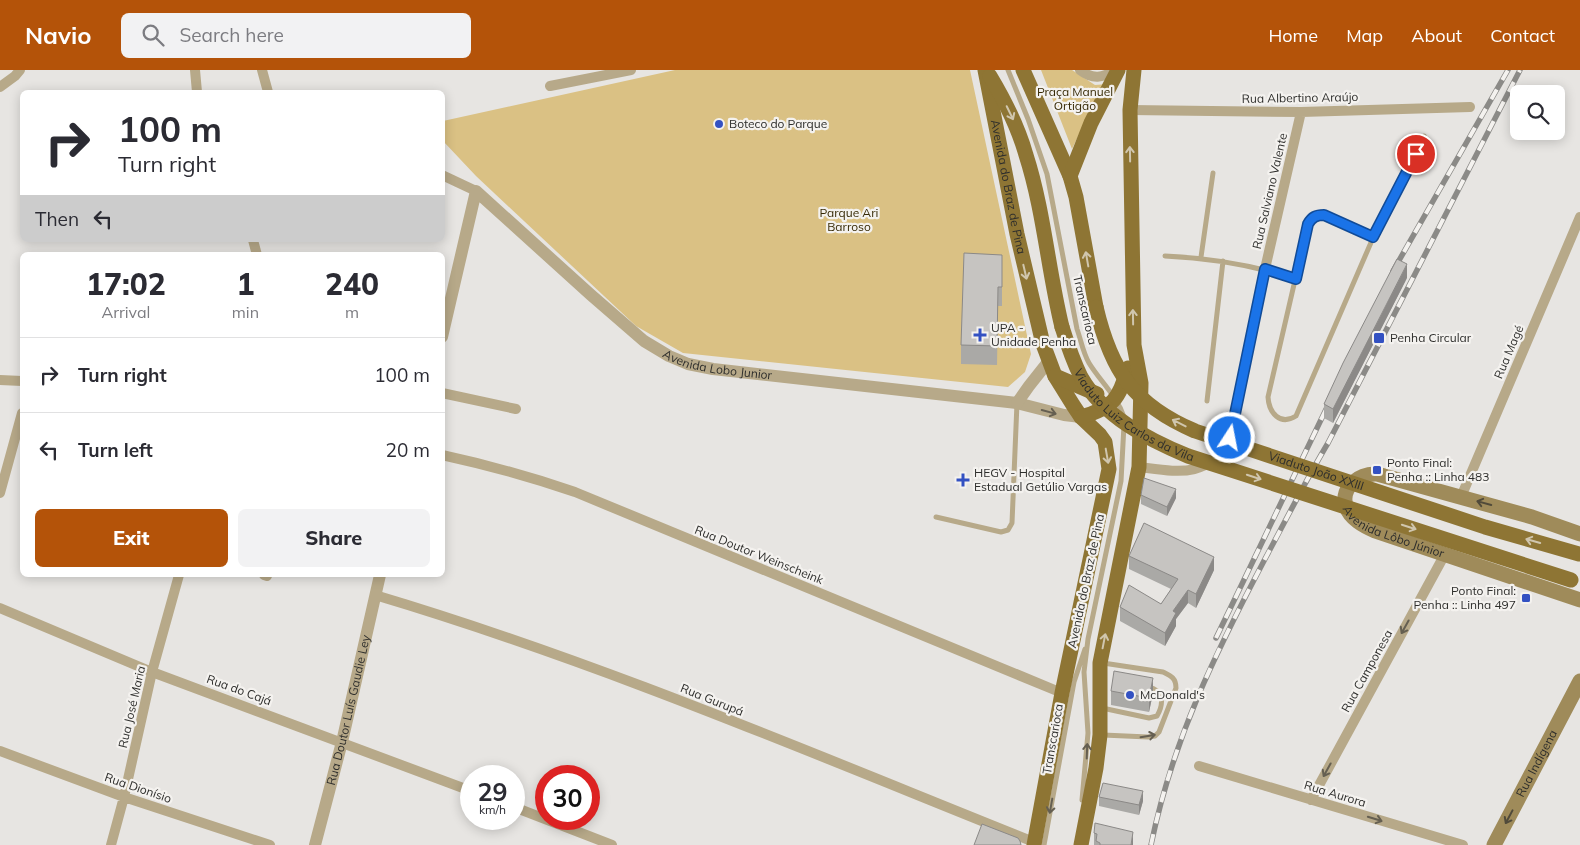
<!DOCTYPE html>
<meta charset="utf-8">
<style>
body{margin:0;font-family:Mulish,sans-serif;background:#f2f2f3;color:#2b2b33;height:100vh;display:flex;flex-direction:column;font-size:19px;white-space:nowrap}
*{box-sizing:border-box;margin:0}
p{font-size:16px;color:#7c7c81}
.icon{flex:none;width:28px;height:28px;fill:none;stroke:currentColor;stroke-width:2;stroke-linecap:round;stroke-linejoin:round}
.map{position:relative;flex:1;overflow:hidden}
.drawer{position:absolute;left:20px;top:182px;width:425px;height:325px;display:flex;flex-direction:column;background:#fff;border-radius:8px;box-shadow:0 2px 12px #0003}
.drawer>*{flex:none}
.hud{position:absolute;left:20px;top:20px;width:425px;height:152px;border-radius:8px;box-shadow:0 2px 12px #0003;background:#fff;color:#2b2b33;overflow:hidden}
.controls{position:absolute;left:1510px;top:15px;display:grid;gap:10px}
.controls a{display:grid;place-items:center;width:55px;height:55px;border-radius:8px;background:#fff;box-shadow:0 2px 12px #0003;font-size:25px}
.speed{position:absolute;left:460px;top:695px;display:flex;gap:10px;font-size:25px;font-weight:700;text-align:center}
.speed>*{display:grid;place-content:center;width:65px;height:65px;border-radius:50%;background:#fff;box-shadow:0 2px 12px #0003;line-height:1}
.speed small{font-size:12px;font-weight:400}
.speed .limit{border:8px solid #d22;background:#fff;color:#111}
.pin{position:absolute;display:grid;place-items:center;width:42px;height:42px;color:#fff;margin:-21px;border:2px solid #fff;border-radius:50%;box-shadow:0 1px 5px #0007}
.me{position:absolute;width:55px;margin:-28px;rotate:11deg;stroke-linejoin:round;filter:drop-shadow(0 0 4px #0008)}
.turn{display:flex;align-items:center;gap:18px;height:105px;padding:0 15px;font-size:22px}
.turn .icon{width:65px;height:65px;stroke-width:2.5}
.turn b{display:block;font-size:35px;line-height:42px}
.then{display:flex;align-items:center;height:48px;padding:0 15px;background:#0003;gap:10px;font-size:19px}
.eta{display:flex;justify-content:space-evenly;align-items:center;height:85px;text-align:center}
.eta b{font-size:30px;font-weight:800;line-height:35px}
.primary-button{display:flex;gap:10px;margin-top:auto;padding:10px 15px}
.primary-button a{flex:1;height:58px;border-radius:8px;background:#b45309;color:#fff;font-size:20px;font-weight:800;line-height:58px;text-align:center}
.primary-button a+a{background:#f2f2f3;color:#2b2b33}
ul{padding:0;list-style:none}
li{display:flex;align-items:center;gap:15px;height:75px;padding:0 15px;border-top:1px solid #e1e1e2}
li div{flex:1}
li b{display:block;font-size:19px}
li em{font-style:normal}
header{display:flex;align-items:center;gap:30px;box-sizing:border-box;height:70px;padding:0 25px;background:#b45309;color:#fff}
header strong{font-size:24px}
nav{display:flex;gap:28px;margin-inline-start:auto;font-size:18px}
.search{width:350px;height:45px;background:#f2f2f3;display:flex;align-items:center;gap:12px;box-sizing:border-box;padding:0 18px;border-radius:8px;color:#7c7c81;font-size:19px}
.map>svg:first-child{display:block}
.green{fill:#dac184}
.lines{fill:none;stroke-linecap:round;stroke-linejoin:round}
.service{stroke:#b7a989;stroke-width:5}
.minor{stroke:#b7a989;stroke-width:10}
.tertiary{stroke:#b7a989;stroke-width:12}
.secondary{stroke:#9f8b5a;stroke-width:15}
.primary{stroke:#8e7534;stroke-width:15}
.rail-casing{stroke:#8b8a87;stroke-width:5.5}
.rail{stroke:#f4f2ef;stroke-width:4;stroke-dasharray:11;stroke-linecap:butt}
.primary-bridge{stroke:#8e7534;stroke-width:15}
.wall{fill:#aaa9a6}
.shaded-wall{fill:#8b8987}
.building{fill:#c6c4c1;stroke:#8b8987}
.oneway{stroke:#d0c6ae}
.oneway2{stroke:#655f51}
.oneway3{stroke:#504a3a}
.route-casing{stroke:#114b97;stroke-width:12}
.route{stroke:#1a73e8;stroke-width:9}
.poi-dot{fill:#3351c2;stroke:#f4f2ef;stroke-width:2}
.labels{text-anchor:middle;stroke-width:4.5;stroke-linejoin:round;paint-order:stroke}
.park-label{font-size:12px;fill:#372a06;stroke:#f4f2ef}
.street-label{font-size:12px;fill:#2e2e2c;stroke:#f4f2ef}
.poi-label{font-size:12px;fill:#2e2e2c;stroke:#f4f2ef;text-anchor:start}
</style>
<header>
<strong>Navio</strong>
<div class="search"><svg class="icon" aria-label="search" viewBox="0 0 24 24"><circle cx="10" cy="10" r="6"/><path d="M15 15l6 6"/></svg>Search here</div>
<nav><a>Home</a><a>Map</a><a>About</a><a>Contact</a></nav>
</header>
<div class="map">
<svg width="1580" height="775" viewBox="0 0 1580 775">
<rect width="100%" height="100%" fill="#e7e5e2"/>
<path class="green" d="M 675,0 L 970,0 L 1031,284 L 1025,302 L 1008,317 L 683,283 L 636,256 L 476,106 L 443,71 L 443,51 Z
M 1041,0 L 1072,0 L 1095,15 L 1108,14 L 1079,64 L 1072,79 Z"/>
<g class="lines">
<path class="service" d="M 1008,0 L 1028,49 L 1047,104 L 1077,259 C 1081,270 1083,283 1089,293 C 1100,311 1117,326 1124,347
M 1373,167 L 1324,145 C 1316,145 1312,147 1308,154 L 1268,327 C 1269,343 1280,356 1296,346 L 1379,154 L 1390,135 L 1424,66
M 1165,186 C 1210,188 1253,195 1296,209
M 1201,187 L 1213,103
M 1207,331 L 1223,191
M 936,447 L 1001,462 L 1008,460 L 1012,453 L 1017,333
M 1102,638 L 1149,648 L 1157,646 C 1164,634 1164,620 1148,617
M 1103,665 L 1148,667 L 1155,666 L 1159,662 L 1176,618 C 1176,608 1171,606 1163,602 L 1103,593
M 1082,730 L 1088,663 L 1084,602 L 1088,569 L 1121,411 L 1124,355
M 1044,775 L 1074,612 L 1085,579"/>
<path class="minor" d="M 195,0 L 197,22
M 262,0 L 268,22
M 1080,0 C 1093,10 1102,8 1116,0
M 550,16 L 631,0
M 0,17 L 15,6 L 20,0
M 1130,40 L 1301,42 L 1470,37
M 442,105 L 476,121
M 253,170 L 257,185
M 0,310 L 22,311
M 442,323 L 516,339
M 442,385 C 488,395 531,407 575,422 L 1062,623
M 1139,397 C 1179,402 1208,409 1230,368 L 1265,199 L 1301,42
M 0,423 L 22,343
M 1461,427 L 1580,147
M 264,505 L 267,506
M 375,525 C 600,592 816,685 1034,772
M 0,538 L 152,602 L 471,721
M 0,681 L 124,727 L 270,775
M 1199,696 L 1463,775
M 1311,730 L 1445,484
M 514,737 L 612,775
M 111,775 L 124,727 L 152,602 L 179,505"/>
<g class="tertiary">
<path id="s1" d="M 442,267 L 476,121 L 591,225 L 644,271 L 669,286 L 688,294 L 713,299 L 1017,333 L 1064,345 L 1081,347"/>
<path d="M 1017,333 L 1029,316 L 1048,292"/>
<path id="s2" d="M 315,775 L 342,672 L 380,505"/>
</g>
<g class="secondary">
<path id="s3" d="M 1580,464 L 1532,447 L 1377,404 C 1360,403 1340,417 1346,436 C 1350,449 1364,456 1375,461 L 1580,530"/>
<path id="s4" d="M 1494,775 L 1580,611"/>
</g>
<g class="primary">
<path id="s5" d="M 985,0 L 1017,164 L 1043,274 L 1055,306 L 1073,335 L 1081,347 L 1100,365 L 1105,372 L 1109,399 L 1062,623 L 1034,775"/>
<path d="M 1023,0 L 1070,106 L 1076,127 L 1096,237"/>
<path d="M 990,6 C 1005,31 1018,57 1026,85 C 1044,141 1048,200 1062,257"/>
<path d="M 1070,106 L 1091,53 L 1118,0"/>
<path d="M 1055,306 L 1097,324"/>
<path d="M 1081,347 C 1113,338 1119,329 1128,298"/>
<path d="M 1081,775 L 1096,698 L 1100,665 L 1100,593 L 1139,397 L 1141,313 L 1134,275 L 1130,40 L 1134,0"/>
</g>
<g class="rail-casing">
<path id="rail" d="M 1393,201 L 1508,0
M 1216,568 L 1330,331
M 1151,775 C 1173,668 1216,582 1266,487 C 1287,448 1306,410 1328,373 L 1520,0"/>
</g>
<use href="#rail" class="rail"/>
<g class="primary-bridge">
<path id="s6" d="M 1096,237 C 1111,301 1134,335 1195,361 L 1485,457 L 1579,484"/>
<path id="s7" d="M 1062,257 C 1067,273 1073,291 1081,307 C 1104,347 1147,369 1188,386 L 1571,510"/>
</g>
</g>
<path class="wall" d="M 1002,203 L 1002,236 L 998,236 L 997,295 L 961,294 L 961,275 Z
M 1407,208 L 1333,353 L 1324,348 L 1324,334 Z
M 1141,425 L 1176,428 L 1167,446 L 1141,434 Z
M 1129,486 L 1214,500 L 1196,538 L 1188,533 L 1176,549 L 1176,556 L 1165,576 L 1120,551 L 1120,537 L 1161,534 L 1171,519 L 1129,499 Z
M 1111,621 L 1153,623 L 1149,642 L 1111,635 Z
M 1099,727 L 1143,731 L 1139,745 L 1099,736 Z
M 1094,763 L 1133,775 L 1094,775 Z"/>
<path class="shaded-wall" d="M 1407,194 L 1407,208 L 1333,353 L 1333,339 Z
M 1176,419 L 1176,428 L 1167,446 L 1167,437 Z
M 1214,487 L 1214,500 L 1196,538 L 1196,524 Z
M 1188,520 L 1188,533 L 1176,549 L 1176,556 L 1165,576 L 1165,563 L 1173,541 Z
M 1153,608 L 1153,623 L 1149,642 L 1149,628 Z
M 1143,721 L 1143,731 L 1139,745 L 1139,735 Z
M 1133,762 L 1133,775 L 1131,775 Z"/>
<path class="building" d="M 964,183 L 1002,185 L 1002,217 L 998,217 L 997,276 L 961,275 Z
M 1397,189 L 1407,194 L 1333,339 L 1324,334 L 1343,293 Z
M 1144,408 L 1176,419 L 1167,437 L 1141,425 Z
M 1144,453 L 1214,487 L 1196,524 L 1188,520 L 1173,541 L 1176,543 L 1165,563 L 1120,537 L 1129,515 L 1161,534 L 1178,509 L 1129,486 Z
M 1114,601 L 1153,608 L 1149,628 L 1111,621 Z
M 1103,713 L 1143,721 L 1139,735 L 1099,727 Z
M 1095,753 L 1133,762 L 1131,775 L 1100,775 L 1100,773 L 1096,771 L 1097,764 L 1094,763 Z
M 982,754 L 1018,768 L 1020,771 L 1021,775 L 974,775 Z"/>
<defs><path id="oneway-shaft" d="M-6 0H5M1.5-3L5.5 0L1.5 3" fill="none" stroke-width="1.6" stroke-linecap="round" stroke-linejoin="round" transform="scale(1.25)"/></defs>
<g class="oneway">
<use href="#oneway-shaft" transform="translate(1010 43) rotate(64)"/>
<use href="#oneway-shaft" transform="translate(1130 84) rotate(-91)"/>
<use href="#oneway-shaft" transform="translate(1087 189) rotate(-100)"/>
<use href="#oneway-shaft" transform="translate(1025 202) rotate(77)"/>
<use href="#oneway-shaft" transform="translate(1133 247) rotate(-91)"/>
<use href="#oneway-shaft" transform="translate(1179 353) rotate(-153)"/>
<use href="#oneway-shaft" transform="translate(1107 386) rotate(80)"/>
<use href="#oneway-shaft" transform="translate(1254 407) rotate(18)"/>
<use href="#oneway-shaft" transform="translate(1409 457) rotate(18)"/>
<use href="#oneway-shaft" transform="translate(1533 471) rotate(-164)"/>
<use href="#oneway-shaft" transform="translate(1104 571) rotate(-79)"/>
</g>
<g class="oneway2">
<use href="#oneway-shaft" transform="translate(1049 342) rotate(15)"/>
<use href="#oneway-shaft" transform="translate(1405 557) rotate(119)"/>
<use href="#oneway-shaft" transform="translate(1148 666) rotate(-9)"/>
<use href="#oneway-shaft" transform="translate(1087 681) rotate(-88)"/>
<use href="#oneway-shaft" transform="translate(1327 700) rotate(119)"/>
<use href="#oneway-shaft" transform="translate(1051 736) rotate(100)"/>
<use href="#oneway-shaft" transform="translate(1375 749) rotate(17)"/>
</g>
<g class="oneway3">
<use href="#oneway-shaft" transform="translate(1484 433) rotate(-165)"/>
<use href="#oneway-shaft" transform="translate(1509 747) rotate(118)"/>
</g>
<g class="lines">
<g class="route-casing">
<path id="route" d="M 1230,368 L 1265,199 L 1296,209 L 1308,154 C 1312,147 1316,145 1324,145 L 1373,167 L 1416,84"/>
</g>
<use href="#route" class="route"/>
</g>
<g class="poi-dot">
<circle cx="719" cy="54" r="5"/>
<path d="M977.5 257.5h5v5h5v5h-5v5h-5v-5h-5v-5h5z"/>
<rect x="1373" y="262" width="12" height="12" rx="2.5"/>
<rect x="1372" y="395" width="10" height="10" rx="2.5"/>
<path d="M960.5 402.5h5v5h5v5h-5v5h-5v-5h-5v-5h5z"/>
<rect x="1521" y="523" width="10" height="10" rx="2.5"/>
<circle cx="1130" cy="625" r="5"/>
</g>
<g class="labels">
<g class="park-label">
<text x="1075" y="26">Praça Manuel<tspan x="1075" dy="14">Ortigão</tspan></text>
<text x="849" y="147">Parque Ari<tspan x="849" dy="14">Barroso</tspan></text>
</g>
<g class="street-label">
<text transform="translate(1300 28) rotate(-1)" y="4">Rua Albertino Araújo</text>
<text dy="4" stroke="none"><textPath href="#s5" startOffset="119">Avenida do Braz de Pina</textPath></text>
<text transform="translate(1270 121) rotate(-77)" y="4">Rua Salviano Valente</text>
<text transform="translate(1085 240) rotate(77)" y="4">Transcarioca</text>
<text transform="translate(1509 282) rotate(-67)" y="4">Rua Magé</text>
<text dy="4" stroke="none"><textPath href="#s1" startOffset="454">Avenida Lobo Junior</textPath></text>
<text dy="4" stroke="none"><textPath href="#s7" startOffset="120">Viaduto Luiz Carlos da Vila</textPath></text>
<text dy="4" stroke="none"><textPath href="#s6" startOffset="294">Viaduto João XXIII</textPath></text>
<text dy="4" stroke="none"><textPath href="#s3" startOffset="320">Avenida Lôbo Júnior</textPath></text>
<text transform="translate(759 485) rotate(22)" y="4">Rua Doutor Weinscheink</text>
<text transform="translate(1086 511) rotate(-78)" y="4">Avenida do Braz de Pina</text>
<text transform="translate(1367 601) rotate(-61)" y="4">Rua Camponesa</text>
<text transform="translate(239 620) rotate(20)" y="4">Rua do Cajá</text>
<text transform="translate(712 630) rotate(22)" y="4">Rua Gurupá</text>
<text transform="translate(132 637) rotate(-77)" y="4">Rua José Maria</text>
<text dy="4" stroke="none"><textPath href="#s2" startOffset="139">Rua Doutor Luís Gaudie Ley</textPath></text>
<text transform="translate(1053 669) rotate(-80)" y="4">Transcarioca</text>
<text dy="4" stroke="none"><textPath href="#s4" startOffset="92">Rua Indígena</textPath></text>
<text transform="translate(138 718) rotate(19)" y="4">Rua Dionísio</text>
<text transform="translate(1335 724) rotate(17)" y="4">Rua Aurora</text>
</g>
<g class="poi-label">
<text x="729" y="58">Boteco do Parque</text>
<text x="991" y="262">UPA -<tspan x="991" dy="14">Unidade Penha</tspan></text>
<text x="1390" y="272">Penha Circular</text>
<text x="1387" y="397">Ponto Final:<tspan x="1387" dy="14">Penha :: Linha 483</tspan></text>
<text x="974" y="407">HEGV - Hospital<tspan x="974" dy="14">Estadual Getúlio Vargas</tspan></text>
<text x="1516" y="525" text-anchor="end">Ponto Final:<tspan x="1516" dy="14">Penha :: Linha 497</tspan></text>
<text x="1140" y="629">McDonald's</text>
</g>
</g>
</svg>
<div class="controls">
<a><svg class="icon" aria-label="search" viewBox="0 0 24 24"><circle cx="10" cy="10" r="6"/><path d="M15 15l6 6"/></svg></a>
</div>
<div class="speed"><div>29<small>km/h</small></div><div class="limit">30</div></div>
<div class="pin" style="left:1416px;top:84px;background:#d93025"><svg class="icon" aria-label="arrive" viewBox="0 0 24 24"><path d="M6 21V4h12l-3 4 3 4H6"/></svg></div>
<svg class="me" style="left:1230px;top:368px" viewBox="-20 -20 40 40"><circle r="17" fill="#1a73e8" stroke="#fff" stroke-width="3"/><path d="M0-11L8 9 0 5-8 9z" fill="#fff"/></svg>
<div class="hud">
<div class="turn"><svg class="icon" aria-label="right" viewBox="0 0 24 24"><path d="M7 20v-9h11M14 6l5 5-5 5"/></svg><div><b>100 m</b>Turn right</div></div>
<div class="then">Then<svg class="icon" aria-label="left" viewBox="0 0 24 24"><path d="M17 20v-9H6M10 6l-5 5 5 5"/></svg></div>
</div>
<section class="drawer">
<div class="eta">
<div><b>17:02</b><p>Arrival</p></div>
<div><b>1</b><p>min</p></div>
<div><b>240</b><p>m</p></div>
</div>
<ul>
<li><svg class="icon" aria-label="right" viewBox="0 0 24 24"><path d="M7 20v-9h11M14 6l5 5-5 5"/></svg><div><b>Turn right</b></div><em>100 m</em></li>
<li><svg class="icon" aria-label="left" viewBox="0 0 24 24"><path d="M17 20v-9H6M10 6l-5 5 5 5"/></svg><div><b>Turn left</b></div><em>20 m</em></li>
</ul>
<div class="primary-button"><a>Exit</a><a>Share</a></div>
</section>
</div>
